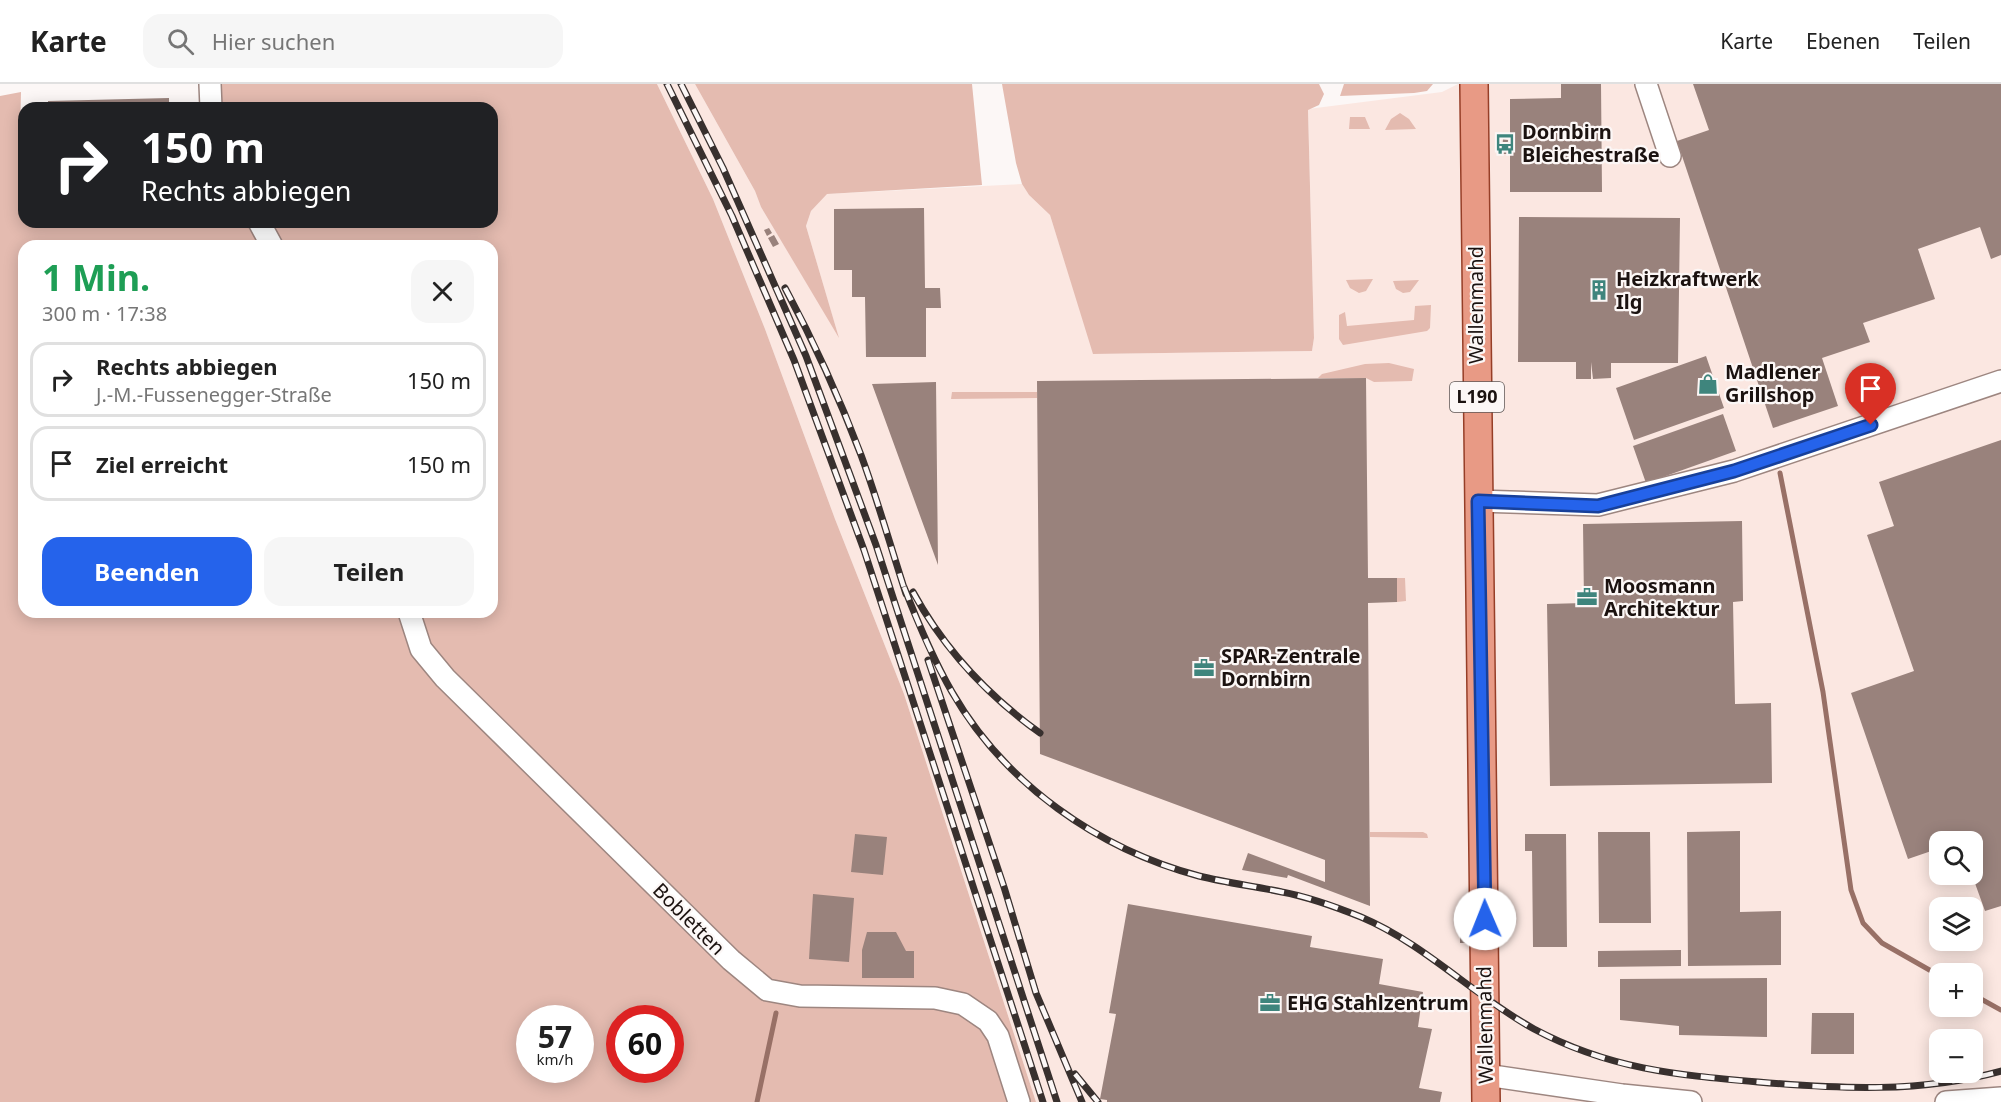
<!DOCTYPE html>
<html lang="de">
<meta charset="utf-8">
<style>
body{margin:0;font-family:"Noto Sans",sans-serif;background:#f6f6f6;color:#222;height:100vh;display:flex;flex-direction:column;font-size:22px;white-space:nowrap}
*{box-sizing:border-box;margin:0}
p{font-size:20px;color:#767676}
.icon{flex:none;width:33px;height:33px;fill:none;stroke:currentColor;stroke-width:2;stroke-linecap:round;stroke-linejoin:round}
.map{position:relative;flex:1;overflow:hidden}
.sheet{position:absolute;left:18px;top:156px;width:480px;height:378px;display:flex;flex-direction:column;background:#fff;border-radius:18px;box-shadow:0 3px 15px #0003}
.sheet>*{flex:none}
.banner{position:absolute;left:18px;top:18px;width:480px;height:126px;border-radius:18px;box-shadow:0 3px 15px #0003;background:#202124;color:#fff;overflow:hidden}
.tools{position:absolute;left:1929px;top:747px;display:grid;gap:12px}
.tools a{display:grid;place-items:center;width:54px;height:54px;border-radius:12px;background:#fff;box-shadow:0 3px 15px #0003;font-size:30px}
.speed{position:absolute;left:516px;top:921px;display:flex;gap:12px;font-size:30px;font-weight:700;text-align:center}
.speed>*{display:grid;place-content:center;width:78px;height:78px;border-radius:50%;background:#fff;box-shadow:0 3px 15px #0003;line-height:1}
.speed small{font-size:15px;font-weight:400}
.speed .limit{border:9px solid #d22;background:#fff;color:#111}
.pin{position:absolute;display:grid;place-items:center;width:51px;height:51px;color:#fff;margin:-62px -26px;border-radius:50% 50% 50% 0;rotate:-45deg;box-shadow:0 0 6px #0007}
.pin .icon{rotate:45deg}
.me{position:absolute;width:66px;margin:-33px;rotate:359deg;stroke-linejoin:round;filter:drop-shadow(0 0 4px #0008)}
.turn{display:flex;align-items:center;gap:21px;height:126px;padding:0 24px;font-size:27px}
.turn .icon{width:78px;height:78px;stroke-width:2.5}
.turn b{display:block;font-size:42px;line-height:51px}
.round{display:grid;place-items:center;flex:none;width:63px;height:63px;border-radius:18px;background:#f6f6f6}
.summary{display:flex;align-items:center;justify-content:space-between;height:102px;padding:0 24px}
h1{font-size:36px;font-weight:700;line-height:45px;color:#1e9e55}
.cta{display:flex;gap:12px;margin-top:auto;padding:12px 24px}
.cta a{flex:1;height:69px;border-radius:18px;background:#2563eb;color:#fff;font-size:24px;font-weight:700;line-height:69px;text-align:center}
.cta a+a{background:#f6f6f6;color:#222}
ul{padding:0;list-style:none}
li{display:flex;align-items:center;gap:18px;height:75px;margin:0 12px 9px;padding:0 12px;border:3px solid #e0e0e0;border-radius:18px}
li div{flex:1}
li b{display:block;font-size:22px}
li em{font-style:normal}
header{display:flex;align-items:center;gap:36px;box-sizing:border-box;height:84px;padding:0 30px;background:#fff;border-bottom:2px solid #e0e0e0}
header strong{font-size:28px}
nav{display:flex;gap:33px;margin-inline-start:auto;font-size:21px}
.search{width:420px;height:54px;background:#f6f6f6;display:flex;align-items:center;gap:15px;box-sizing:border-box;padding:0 21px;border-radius:18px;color:#767676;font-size:22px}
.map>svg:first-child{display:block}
.built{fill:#fbe7e1;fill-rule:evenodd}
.green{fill:#e4bbb0;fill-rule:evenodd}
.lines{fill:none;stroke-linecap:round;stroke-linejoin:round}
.stream{stroke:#987066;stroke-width:5}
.building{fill:#99827c}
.minor-casing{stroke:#9d8680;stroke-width:24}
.major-casing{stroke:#963e27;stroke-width:30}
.minor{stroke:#fff;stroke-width:21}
.major{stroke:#e89a85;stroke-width:27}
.rail-casing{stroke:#38302e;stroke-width:7}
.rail{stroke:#fcf7f6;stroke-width:4.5;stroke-dasharray:14;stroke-linecap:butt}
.route-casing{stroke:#184099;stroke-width:15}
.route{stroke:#2563eb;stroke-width:10}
.labels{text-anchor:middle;stroke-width:4.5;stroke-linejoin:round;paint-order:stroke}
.shield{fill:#fcf7f6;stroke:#5e5755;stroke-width:1.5}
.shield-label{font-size:18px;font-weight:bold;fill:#1b1210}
.poi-label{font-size:20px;font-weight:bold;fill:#1b1210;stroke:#fcf7f6;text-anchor:start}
.street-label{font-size:20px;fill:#1b1210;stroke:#fcf7f6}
</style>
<header>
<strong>Karte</strong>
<div class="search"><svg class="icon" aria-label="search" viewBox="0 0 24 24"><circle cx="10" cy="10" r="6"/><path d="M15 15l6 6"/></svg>Hier suchen</div>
<nav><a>Karte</a><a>Ebenen</a><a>Teilen</a></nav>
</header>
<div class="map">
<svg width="2001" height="1018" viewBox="0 0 2001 1018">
<rect width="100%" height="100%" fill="#fcf7f6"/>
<path class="built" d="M 657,0 L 695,0 L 755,107 L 761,123 L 838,251 L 806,142 L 811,127 L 826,110 L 1022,100 L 1029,111 L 1050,131 L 1094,270 L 1312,267 L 1314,254 L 1308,25 L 1442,8 L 1458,0 L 2001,0 L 2001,1018 L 1036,1018 L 904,610 L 835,435 L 765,245 L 713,115 ZM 1940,758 L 1972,758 L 1972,790 L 1940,790 ZM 1940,824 L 1972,824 L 1972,856 L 1940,856 ZM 1940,890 L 1972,890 L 1972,922 L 1940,922 ZM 1940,956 L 1972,956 L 1972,988 L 1940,988 Z"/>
<path class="green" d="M 222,0 L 657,0 L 713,115 L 765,245 L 835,435 L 904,610 L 1036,1018 L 0,1018 L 0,12 L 21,8 L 19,96 L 24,97 L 24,138 L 492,138 L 492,24 L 220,24 L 219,13 ZM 24,162 L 492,162 L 492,528 L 24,528 ZM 530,934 L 580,934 L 580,986 L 530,986 ZM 620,934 L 670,934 L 670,986 L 620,986 Z
M 695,0 L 972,0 L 982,101 L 827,110 L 811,127 L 806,142 L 839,254 L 761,123 L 755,107 Z
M 1002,0 L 1319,0 L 1324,10 L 1319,21 L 1308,26 L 1314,254 L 1312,267 L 1093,270 L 1050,131 L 1029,111 L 1022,100 L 1016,79 Z
M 1344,0 L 1433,0 L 1427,7 L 1414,9 L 1340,12 Z
M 1400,29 L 1409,35 L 1416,45 L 1385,46 L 1391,35 Z
M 1350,33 L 1365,33 L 1370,45 L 1349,45 Z
M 1373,195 L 1366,207 L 1359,209 L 1350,204 L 1346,196 Z
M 1419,196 L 1410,208 L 1403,209 L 1396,205 L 1393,197 Z
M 1431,221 L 1430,244 L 1427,247 L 1343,261 L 1339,255 L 1339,231 L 1345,228 L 1347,242 L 1414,236 L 1415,222 Z
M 1389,279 L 1414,285 L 1412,297 L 1374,298 L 1366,294 L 1318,294 L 1322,290 L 1365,280 Z
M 952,308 L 1037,308 L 1037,314 L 951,315 Z
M 1397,494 L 1405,494 L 1406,517 L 1397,518 Z
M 1370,748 L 1423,748 L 1427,750 L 1428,754 L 1370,753 Z"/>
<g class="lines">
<path class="stream" d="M 1780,389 L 1823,608 L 1851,806 L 1863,839 L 1882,859 L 1940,892
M 1972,910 L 2001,926
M 757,1018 L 776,929"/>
</g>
<path class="building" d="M 1561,0 L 1601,0 L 1602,108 L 1510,108 L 1510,15 L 1561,14 Z
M 1693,0 L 2001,0 L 2001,171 L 1991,175 L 1980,143 L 1918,165 L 1935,215 L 1863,239 L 1870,258 L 1822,274 L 1838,322 L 1773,344 L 1677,57 L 1709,46 Z
M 169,14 L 169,24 L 48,24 L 48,17 Z
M 1503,55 L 1508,56 L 1507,70 L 1502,70 Z
M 924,124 L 925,204 L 940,204 L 941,224 L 926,224 L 926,273 L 866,273 L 865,213 L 852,213 L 852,186 L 834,186 L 834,125 Z
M 1519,133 L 1680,134 L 1678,279 L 1611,279 L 1611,294 L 1593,295 L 1591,278 L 1591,295 L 1576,295 L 1576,278 L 1518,278 Z
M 769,144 L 772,149 L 767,152 L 764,146 Z
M 774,151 L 779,160 L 773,163 L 768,154 Z
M 1706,272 L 1724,324 L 1634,356 L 1616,304 Z
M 1366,294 L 1368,494 L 1397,494 L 1397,518 L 1368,519 L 1370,822 L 1288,791 L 1287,794 L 1242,786 L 1248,769 L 1325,798 L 1325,776 L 1040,670 L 1037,297 Z
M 936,298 L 938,481 L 872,300 Z
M 1723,330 L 1736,367 L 1646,399 L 1633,362 Z
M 2001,356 L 2001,822 L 1985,827 L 1972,791 L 1972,758 L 1940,758 L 1940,764 L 1908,775 L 1851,609 L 1914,587 L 1867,451 L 1894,442 L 1879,398 Z
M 1742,437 L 1743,517 L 1733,518 L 1735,620 L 1771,619 L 1772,699 L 1550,702 L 1547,520 L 1584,519 L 1583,440 Z
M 1740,747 L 1740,828 L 1781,827 L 1781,881 L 1688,882 L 1687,748 Z
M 1598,748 L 1650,748 L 1651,839 L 1599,839 Z
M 855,750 L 887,753 L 883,791 L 851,788 Z
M 1525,750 L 1566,750 L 1567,863 L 1533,863 L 1532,767 L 1525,767 Z
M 813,810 L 854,814 L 849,878 L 809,875 Z
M 1128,820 L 1312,852 L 1310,863 L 1383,875 L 1379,900 L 1423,908 L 1418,943 L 1432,945 L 1419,1004 L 1442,1008 L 1440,1018 L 1107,1018 L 1107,1016 L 1100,1015 L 1116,930 L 1109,929 Z
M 867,848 L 896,848 L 906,867 L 914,867 L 914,894 L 862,894 L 862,866 Z
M 1460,848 L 1464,848 L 1465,859 L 1460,859 Z
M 1681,866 L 1681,882 L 1598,883 L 1598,867 Z
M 1767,894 L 1767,953 L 1679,951 L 1679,942 L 1620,936 L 1620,895 Z
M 1812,929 L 1854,929 L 1854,970 L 1811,970 Z"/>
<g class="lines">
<g class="minor-casing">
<path id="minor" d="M 210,0 L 211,24
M 1646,0 L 1670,72
M 259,138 L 272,162
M 1478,417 L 1598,421 L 1734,387 L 2001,297
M 409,528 L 421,565 L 445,594 L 731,876 L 767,906 L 800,912 L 935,914 L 963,920 L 988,937 L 998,952 L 1019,1018
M 1486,991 L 1622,1011 L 1691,1018
M 1946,1018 L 2001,1014"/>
</g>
<g class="major-casing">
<path id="major" d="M 1474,0 L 1486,1018"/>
</g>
<use href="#minor" class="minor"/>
<use href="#major" class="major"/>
<g class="rail-casing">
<path id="rail" d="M 667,0 L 732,132 L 794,276 L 864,466 L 1043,1018
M 681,0 L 723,84 L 806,272 L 876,461 L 1057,1018
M 785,204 C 814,258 839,313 861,371 C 878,417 891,464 906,510
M 904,503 C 918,539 933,575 952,608 C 1005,700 1098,765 1199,792 C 1227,799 1254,802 1282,808 C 1309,813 1336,823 1361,833 C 1425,860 1474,912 1534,945 C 1609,985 1676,991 1758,998 C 1840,1005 1921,1009 2001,987
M 913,508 C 944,565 987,611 1040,649
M 928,576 L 1004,803 L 1036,909 L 1082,1018
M 1075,990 L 1098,1018"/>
</g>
<use href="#rail" class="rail"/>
</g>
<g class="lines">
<g class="route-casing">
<path id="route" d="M 1485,835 L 1478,417 L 1598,422 L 1734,387 L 1871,341"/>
</g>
<use href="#route" class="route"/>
</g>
<defs>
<g id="bus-bare" transform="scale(1.62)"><path d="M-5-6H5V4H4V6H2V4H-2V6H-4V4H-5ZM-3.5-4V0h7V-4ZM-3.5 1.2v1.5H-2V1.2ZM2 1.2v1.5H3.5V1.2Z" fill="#3f857d" stroke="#fcf7f6" stroke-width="2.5" paint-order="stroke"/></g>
<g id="building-bare" transform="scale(1.62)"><path d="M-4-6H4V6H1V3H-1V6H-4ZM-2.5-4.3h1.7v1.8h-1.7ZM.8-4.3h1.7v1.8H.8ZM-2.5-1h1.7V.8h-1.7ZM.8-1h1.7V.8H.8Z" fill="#3f857d" stroke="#fcf7f6" stroke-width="2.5" paint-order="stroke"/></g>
<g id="shop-bare" transform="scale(1.62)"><path d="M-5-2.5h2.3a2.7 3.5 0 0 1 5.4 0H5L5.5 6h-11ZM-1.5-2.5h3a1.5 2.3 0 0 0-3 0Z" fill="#3f857d" stroke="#fcf7f6" stroke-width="2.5" paint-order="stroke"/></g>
<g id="office-bare" transform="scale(1.62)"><path d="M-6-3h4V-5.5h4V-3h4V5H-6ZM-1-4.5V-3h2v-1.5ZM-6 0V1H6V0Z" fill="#3f857d" stroke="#fcf7f6" stroke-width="2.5" paint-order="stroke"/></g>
</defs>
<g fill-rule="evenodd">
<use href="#bus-bare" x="1505" y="60"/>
<use href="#building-bare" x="1599" y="206"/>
<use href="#shop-bare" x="1708" y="300"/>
<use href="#office-bare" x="1587" y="513"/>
<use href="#office-bare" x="1204" y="584"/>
<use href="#office-bare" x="1270" y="919"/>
</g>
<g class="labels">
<rect class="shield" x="1450" y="298" width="54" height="30" rx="4.5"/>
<g class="shield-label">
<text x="1477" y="319">L190</text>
</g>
<g class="poi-label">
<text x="1522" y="55">Dornbirn<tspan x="1522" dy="23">Bleichestraße</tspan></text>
<text x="1616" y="202">Heizkraftwerk<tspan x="1616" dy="23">Ilg</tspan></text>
<text x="1725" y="295">Madlener<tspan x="1725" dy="23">Grillshop</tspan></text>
<text x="1604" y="509">Moosmann<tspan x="1604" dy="23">Architektur</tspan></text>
<text x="1221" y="579">SPAR-Zentrale<tspan x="1221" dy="23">Dornbirn</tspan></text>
<text x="1287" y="926">EHG Stahlzentrum</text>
</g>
<g class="street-label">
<text transform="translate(1476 221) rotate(-90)" y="7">Wallenmahd</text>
<text transform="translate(689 835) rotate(45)" y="7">Bobletten</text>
<text transform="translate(1485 941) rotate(-91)" y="7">Wallenmahd</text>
</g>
</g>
</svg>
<div class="tools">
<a><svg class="icon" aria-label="search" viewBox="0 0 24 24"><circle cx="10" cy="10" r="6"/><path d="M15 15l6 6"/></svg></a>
<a><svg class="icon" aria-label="layers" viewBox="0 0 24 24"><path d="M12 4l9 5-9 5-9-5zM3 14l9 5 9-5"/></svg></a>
<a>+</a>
<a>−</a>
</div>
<div class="speed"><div>57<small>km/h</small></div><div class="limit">60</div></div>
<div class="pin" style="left:1871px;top:341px;background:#d93025"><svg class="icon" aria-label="arrive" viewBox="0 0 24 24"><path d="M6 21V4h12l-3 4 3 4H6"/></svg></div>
<svg class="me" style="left:1485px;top:835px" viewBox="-20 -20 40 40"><circle r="19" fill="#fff"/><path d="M0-13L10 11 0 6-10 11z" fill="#2563eb"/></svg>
<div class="banner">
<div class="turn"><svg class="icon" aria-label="right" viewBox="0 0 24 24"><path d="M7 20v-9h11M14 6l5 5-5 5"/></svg><div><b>150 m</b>Rechts abbiegen</div></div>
</div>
<section class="sheet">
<div class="summary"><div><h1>1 Min.</h1><p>300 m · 17:38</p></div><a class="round"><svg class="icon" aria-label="close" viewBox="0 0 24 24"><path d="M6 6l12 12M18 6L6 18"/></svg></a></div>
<ul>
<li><svg class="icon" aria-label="right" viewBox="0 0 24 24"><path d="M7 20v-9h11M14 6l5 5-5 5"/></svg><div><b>Rechts abbiegen</b><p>J.-M.-Fussenegger-Straße</p></div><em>150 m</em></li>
<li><svg class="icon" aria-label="arrive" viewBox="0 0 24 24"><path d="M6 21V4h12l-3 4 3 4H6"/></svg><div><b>Ziel erreicht</b></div><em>150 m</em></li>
</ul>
<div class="cta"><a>Beenden</a><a>Teilen</a></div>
</section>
</div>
